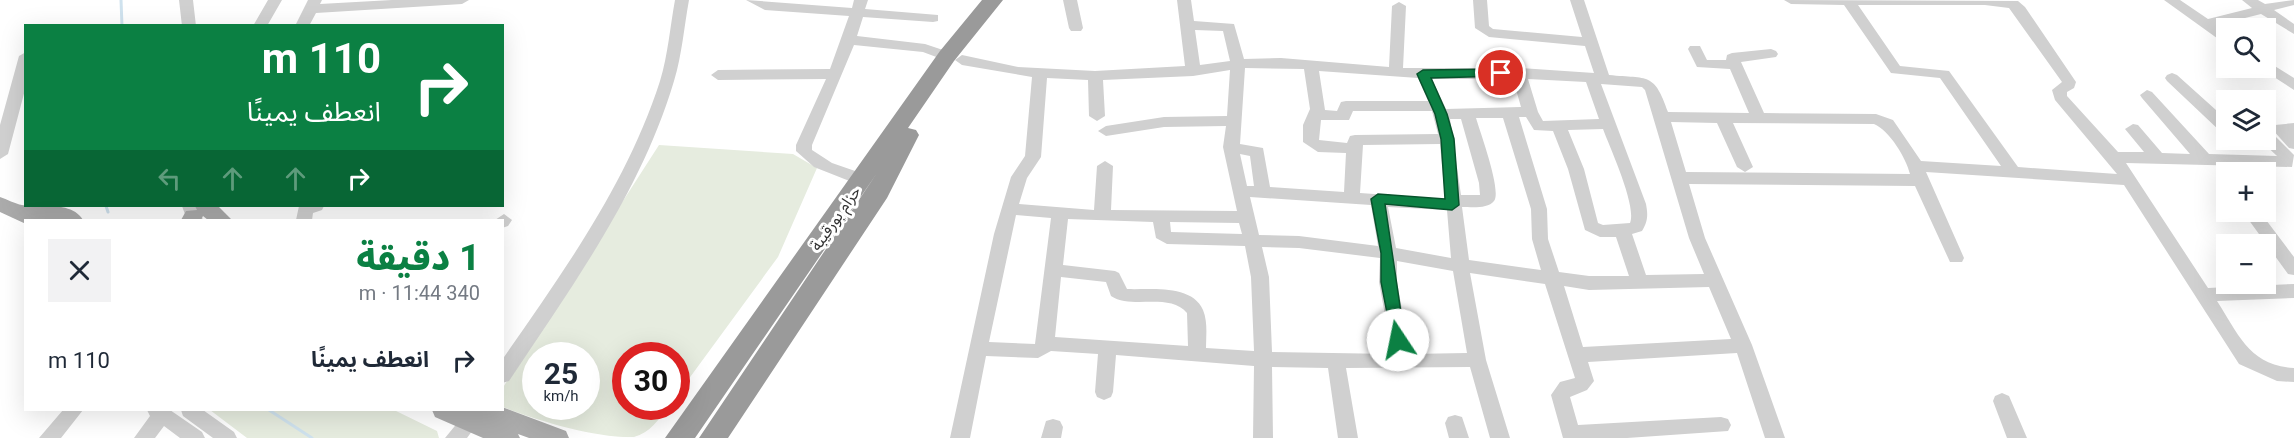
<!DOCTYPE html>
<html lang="ar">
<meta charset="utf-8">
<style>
body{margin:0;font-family:Roboto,"Noto Sans Arabic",sans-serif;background:#f2f2f3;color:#1f2937;direction:rtl;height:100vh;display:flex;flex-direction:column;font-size:22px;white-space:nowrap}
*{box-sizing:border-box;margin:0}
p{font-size:20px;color:#747a83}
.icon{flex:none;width:33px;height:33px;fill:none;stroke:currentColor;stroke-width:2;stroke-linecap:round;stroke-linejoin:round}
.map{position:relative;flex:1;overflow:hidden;direction:ltr}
.sheet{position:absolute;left:24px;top:219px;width:480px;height:192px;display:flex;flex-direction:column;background:#fff;border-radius:0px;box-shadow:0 6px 24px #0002;direction:rtl}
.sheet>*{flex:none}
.hud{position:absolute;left:24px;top:24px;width:480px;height:183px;border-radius:0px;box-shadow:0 6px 24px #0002;direction:rtl;background:#0b8043;color:#fff;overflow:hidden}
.tools{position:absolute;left:2216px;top:18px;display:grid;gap:12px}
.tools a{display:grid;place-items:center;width:60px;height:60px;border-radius:0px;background:#fff;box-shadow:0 6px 24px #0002;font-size:30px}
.speed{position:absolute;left:522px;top:342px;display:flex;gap:12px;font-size:30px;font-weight:700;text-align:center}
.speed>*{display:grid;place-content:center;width:78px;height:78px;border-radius:50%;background:#fff;box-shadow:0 6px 24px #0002;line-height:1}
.speed small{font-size:15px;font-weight:400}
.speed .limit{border:9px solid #d22;background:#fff;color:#111}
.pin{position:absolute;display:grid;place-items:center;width:51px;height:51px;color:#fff;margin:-26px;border:3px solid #fff;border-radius:50%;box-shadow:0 2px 6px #0007}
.me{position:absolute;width:66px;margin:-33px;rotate:349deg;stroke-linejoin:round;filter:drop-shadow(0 0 4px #0008)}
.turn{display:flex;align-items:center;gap:21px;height:126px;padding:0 24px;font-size:27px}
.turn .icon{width:78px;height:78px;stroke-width:2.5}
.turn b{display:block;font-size:42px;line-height:51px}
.lanes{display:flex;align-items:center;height:57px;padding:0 24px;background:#0003;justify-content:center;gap:30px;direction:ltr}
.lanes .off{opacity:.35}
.round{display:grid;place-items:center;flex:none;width:63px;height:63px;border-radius:0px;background:#f2f2f3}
.head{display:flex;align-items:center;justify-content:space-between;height:102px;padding:0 24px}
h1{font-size:36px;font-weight:800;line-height:45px;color:#0b8043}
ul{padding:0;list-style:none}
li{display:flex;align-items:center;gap:18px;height:78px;padding:0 24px}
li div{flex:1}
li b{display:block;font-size:22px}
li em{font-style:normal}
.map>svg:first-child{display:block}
.green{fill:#e6ecdf;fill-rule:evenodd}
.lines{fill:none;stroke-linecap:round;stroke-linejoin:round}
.stream{stroke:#cfe2ee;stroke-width:3}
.minor{fill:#d0d0d0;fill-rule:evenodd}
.major{fill:#ababab;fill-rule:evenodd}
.highway{fill:#9a9a9a;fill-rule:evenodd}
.route{fill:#0b8043;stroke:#07532c;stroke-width:1.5}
.labels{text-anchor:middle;stroke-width:6;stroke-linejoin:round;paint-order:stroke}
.street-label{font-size:16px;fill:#333;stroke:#fff}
</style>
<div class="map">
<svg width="2294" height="438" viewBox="0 0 2294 438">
<rect width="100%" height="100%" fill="#fff"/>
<path class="green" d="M 659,145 L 793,154 L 817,168 L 778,257 L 677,395 L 676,356 L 626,356 L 626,406 L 668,407 C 659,419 650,433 634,437 C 595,438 539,421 503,407 L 502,389 ZM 536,356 L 586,356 L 586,406 L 536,406 Z
M 210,410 L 394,410 L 437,431 L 439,438 L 247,438 Z"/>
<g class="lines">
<path class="stream" d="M 121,0 L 122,26
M 106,206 L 108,212
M 269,410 L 312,438"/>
<path class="minor" d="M 179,0 L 193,0 L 196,26 L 182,26 Z
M 268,0 L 282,0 L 267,26 L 253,26 Z
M 308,0 L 322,0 L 320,4 L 392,0 L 469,0 L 462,4 L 316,13 L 309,26 L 295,26 Z
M 675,0 L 689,0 C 684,27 682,55 674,81 C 641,192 572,286 509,381 L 502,383 L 502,360 C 563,272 627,184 660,81 C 668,55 670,27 675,0 Z
M 746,0 L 852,8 L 854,0 L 868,0 L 865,9 L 938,15 L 938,21 L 933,22 L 863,17 L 857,36 L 925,44 L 952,53 L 954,56 L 947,61 L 923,52 L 854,45 L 812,145 L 812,150 L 832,163 L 858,172 L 860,176 L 858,180 L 852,182 L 814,167 L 796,151 L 796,145 L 826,79 L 718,80 L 711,75 L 718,70 L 830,69 L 849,16 L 765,10 Z
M 1063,0 L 1077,0 L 1083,28 L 1081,31 L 1071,31 L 1069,28 Z
M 1177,0 L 1191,0 L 1194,21 L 1234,24 L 1244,59 L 1281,58 L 1389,67 L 1392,6 L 1399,2 L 1406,6 L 1403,68 L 1519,68 L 1594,73 L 1585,46 L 1489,37 L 1475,28 L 1473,0 L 1487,0 L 1489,26 L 1493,29 L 1582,37 L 1570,0 L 1584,0 L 1609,75 C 1649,79 1654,72 1668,112 L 1749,113 L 1730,69 L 1697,67 L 1688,49 L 1690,46 L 1700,46 L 1707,60 L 1726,60 L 1727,55 L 1732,53 L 1771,49 L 1776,51 L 1778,54 L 1776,57 L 1741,62 L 1764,113 L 1876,114 L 1893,120 L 1921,161 L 2001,166 L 1940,78 L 1891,73 L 1844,5 L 1791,4 L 1784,0 L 2018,1 L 2025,7 L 2076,82 L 2074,88 L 2067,92 L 2067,96 L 2118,152 L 2144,152 L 2125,129 L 2133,124 L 2138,125 L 2162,153 L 2190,154 L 2142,98 L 2140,95 L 2147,90 L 2152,92 L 2209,154 L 2277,156 L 2260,140 L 2265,140 L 2265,130 L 2270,131 L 2294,155 L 2292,167 L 2126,163 L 2208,288 L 2294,284 L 2294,298 L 2217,301 C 2239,335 2249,365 2294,368 L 2294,382 L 2277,381 L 2239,364 L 2124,185 L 1926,172 L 1964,258 L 1962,262 L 1950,262 L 1915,186 L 1689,184 L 1705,238 L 1752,345 L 1785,438 L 1765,438 L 1737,353 L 1588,362 L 1594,381 L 1587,390 L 1570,397 L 1578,425 L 1721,417 L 1728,419 L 1731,425 L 1728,431 L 1627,438 L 1563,438 L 1551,395 L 1560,382 L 1575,378 L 1545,284 L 1470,273 L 1486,360 L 1510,438 L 1490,438 L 1470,367 L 1346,368 L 1358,438 L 1338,438 L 1328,368 L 1272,367 L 1273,438 L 1253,438 L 1254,366 L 1116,355 L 1113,392 L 1111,397 L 1104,400 L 1097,397 L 1095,392 L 1098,354 L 1051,351 L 1038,358 L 986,356 L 970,438 L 950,438 L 994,234 L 1011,177 L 1025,156 L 1032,77 L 962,65 L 955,60 L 962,55 L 1018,67 L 1095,71 L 1185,66 ZM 1858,5 L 1985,5 L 2009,8 L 2062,82 L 2052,90 L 2055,100 L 2117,174 L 2018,167 L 1949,71 L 1900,66 ZM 1195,30 L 1223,31 L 1230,61 L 1200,65 ZM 1245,68 L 1304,69 L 1310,109 L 1303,125 L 1303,142 L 1318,152 L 1346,153 L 1344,192 L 1270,187 L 1263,148 L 1240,144 ZM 1230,70 L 1227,116 L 1164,117 L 1106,126 L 1098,131 L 1106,136 L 1164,127 L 1226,126 L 1223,147 L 1237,211 L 1111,210 L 1113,166 L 1105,161 L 1097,166 L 1094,210 L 1019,204 L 1027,178 L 1041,157 L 1047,78 L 1088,80 L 1089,116 L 1097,121 L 1105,116 L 1103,80 L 1193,76 ZM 1319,71 L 1418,78 L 1428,101 L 1346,101 L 1341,102 L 1337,111 L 1325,110 ZM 1432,79 L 1513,79 L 1521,107 L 1446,109 ZM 1528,79 L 1586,82 L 1599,119 L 1543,121 L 1538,112 ZM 1601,84 L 1642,87 L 1645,90 L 1689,238 L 1704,274 L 1646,275 L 1632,234 L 1642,231 C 1648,221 1648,215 1646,204 ZM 1353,111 L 1432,111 L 1438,134 L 1355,135 L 1350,136 L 1347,143 L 1319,140 L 1321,120 L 1349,120 ZM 1519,117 L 1526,117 L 1534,130 L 1553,131 L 1568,169 L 1585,230 L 1600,237 L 1616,237 L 1629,276 L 1589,276 L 1559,272 L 1548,239 L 1547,209 ZM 1476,118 L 1503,118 L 1531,209 L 1532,239 L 1541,270 L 1469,260 L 1462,207 C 1472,207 1488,209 1494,201 C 1502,191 1480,132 1476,118 ZM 1450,119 L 1461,119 L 1479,183 L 1480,195 L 1461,195 ZM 1671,122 L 1717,123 L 1737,167 L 1745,172 L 1753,167 L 1733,123 L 1874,124 C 1890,131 1906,158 1910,174 L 1686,172 ZM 1603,129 C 1610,148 1637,206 1630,223 L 1603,225 L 1598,223 L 1584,169 L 1568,130 ZM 1440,144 L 1445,199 L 1360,193 L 1363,145 ZM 1240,154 L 1250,156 L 1254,186 L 1247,186 ZM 1250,197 L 1371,205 L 1378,246 L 1299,236 L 1259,235 ZM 1388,207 L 1447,210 L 1451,258 L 1396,248 ZM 1016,215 L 1051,218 L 1035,344 L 989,342 ZM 1068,219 L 1153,222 L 1156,238 L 1167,244 L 1245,246 L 1251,277 L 1254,351 L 1206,348 C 1206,336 1208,322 1203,310 C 1192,284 1150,290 1127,289 L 1119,273 L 1115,271 L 1063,265 ZM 1170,222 L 1239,223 L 1242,234 L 1171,232 ZM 1262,247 L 1299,248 L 1380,258 L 1379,282 L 1392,354 L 1272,352 L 1269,277 ZM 1397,261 L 1453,271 L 1467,353 L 1410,354 L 1397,282 ZM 1061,277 L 1106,282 L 1111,296 C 1132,310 1169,292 1187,313 L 1188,346 L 1055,337 ZM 1564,286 L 1589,290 L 1709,287 L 1731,339 L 1583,347 Z
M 2164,0 L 2180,0 L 2208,19 L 2252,8 L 2242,0 L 2258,0 L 2265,4 L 2294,0 L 2294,5 L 2274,10 L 2294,24 L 2294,34 L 2261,14 L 2217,25 L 2226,31 L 2226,42 L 2221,41 Z
M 26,52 L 26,86 L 8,154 L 0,159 L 0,125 L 19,56 Z
M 2265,60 L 2294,78 L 2294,90 L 2260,68 L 2265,68 Z
M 2172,73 L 2177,75 L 2226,119 L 2226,133 L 2221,132 L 2167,81 L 2165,78 L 2167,75 Z
M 2294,123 L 2294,149 L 2289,148 L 2272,129 L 2275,125 Z
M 182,206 L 198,206 L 203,220 L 187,220 Z
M 299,206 L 324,206 L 322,210 L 313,213 L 312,220 L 296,220 Z
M 2243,212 L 2260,212 L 2294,257 L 2294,275 L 2288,274 Z
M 504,214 L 512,220 L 508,226 L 502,228 L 502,220 L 495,220 Z
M 2002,393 L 2009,396 L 2027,438 L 2007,438 L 1993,401 L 1995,396 Z
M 63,410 L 83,410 L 61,438 L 39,438 Z
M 147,410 L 170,410 L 202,432 L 205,438 L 180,438 L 164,426 L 155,438 L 134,438 L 150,416 Z
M 181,410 L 203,410 L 234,432 L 237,438 L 213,438 L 183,416 Z
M 468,410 L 484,410 L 485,413 L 467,438 L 445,438 Z
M 1455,415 L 1462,417 L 1469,438 L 1449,438 L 1445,423 L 1448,417 Z
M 1053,419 L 1060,421 L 1063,427 L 1061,438 L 1041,438 L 1046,421 Z"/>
<path class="major" d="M 0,197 C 7,199 15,204 22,205 C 37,208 71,200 83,220 L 26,220 L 26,224 L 0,212 Z
M 195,206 L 218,206 L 232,220 L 208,220 L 203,216 L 201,220 L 181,220 L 186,211 L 197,210 Z
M 502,407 L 566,431 L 569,438 L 529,438 L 518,434 L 520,438 L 483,438 L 435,417 L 432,410 Z"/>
<path class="highway" d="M 982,0 L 1003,0 L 954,61 L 908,128 L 916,130 L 919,135 L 887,198 L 728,438 L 699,438 L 877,173 L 695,438 L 665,438 L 940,51 Z"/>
</g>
<path class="route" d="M 1501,69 L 1507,73 L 1505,76 L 1431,78 L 1447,114 L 1454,139 L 1459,205 L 1452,210 L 1385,204 L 1405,340 L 1398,346 L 1393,344 L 1381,282 L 1381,253 L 1371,199 L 1378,194 L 1445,199 L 1441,139 L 1435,114 L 1417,74 L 1423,70 Z"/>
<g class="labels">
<g class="street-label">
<text transform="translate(835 218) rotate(-55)" y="6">حزام بورقيبة</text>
</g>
</g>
</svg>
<div class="tools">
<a><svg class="icon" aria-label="search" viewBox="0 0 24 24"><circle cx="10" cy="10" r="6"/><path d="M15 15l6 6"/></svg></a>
<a><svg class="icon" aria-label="layers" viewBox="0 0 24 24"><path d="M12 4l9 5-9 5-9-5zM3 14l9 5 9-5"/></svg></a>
<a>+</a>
<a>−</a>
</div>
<div class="speed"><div>25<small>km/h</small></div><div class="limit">30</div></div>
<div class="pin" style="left:1501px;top:73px;background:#d93025"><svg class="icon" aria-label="arrive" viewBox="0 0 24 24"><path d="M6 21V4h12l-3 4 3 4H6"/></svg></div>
<svg class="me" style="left:1398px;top:340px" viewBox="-20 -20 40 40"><circle r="19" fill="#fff"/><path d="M0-13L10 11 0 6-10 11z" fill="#0b8043"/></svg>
<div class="hud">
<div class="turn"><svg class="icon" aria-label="right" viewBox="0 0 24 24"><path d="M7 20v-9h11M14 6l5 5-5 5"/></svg><div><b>110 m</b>انعطف يمينًا</div></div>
<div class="lanes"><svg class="icon off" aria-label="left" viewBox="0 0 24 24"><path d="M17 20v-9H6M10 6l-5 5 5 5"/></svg><svg class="icon off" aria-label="ahead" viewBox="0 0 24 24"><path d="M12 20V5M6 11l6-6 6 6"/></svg><svg class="icon off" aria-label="ahead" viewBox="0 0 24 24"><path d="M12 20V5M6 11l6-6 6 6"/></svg><svg class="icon" aria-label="right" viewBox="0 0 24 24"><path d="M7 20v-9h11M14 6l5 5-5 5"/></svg></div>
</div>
<section class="sheet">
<div class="head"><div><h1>1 دقيقة</h1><p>340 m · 11:44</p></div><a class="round"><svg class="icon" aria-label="close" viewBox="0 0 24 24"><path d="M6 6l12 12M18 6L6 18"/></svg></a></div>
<ul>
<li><svg class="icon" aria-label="right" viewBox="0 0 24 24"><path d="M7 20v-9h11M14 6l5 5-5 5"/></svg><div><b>انعطف يمينًا</b></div><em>110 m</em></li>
</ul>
</section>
</div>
